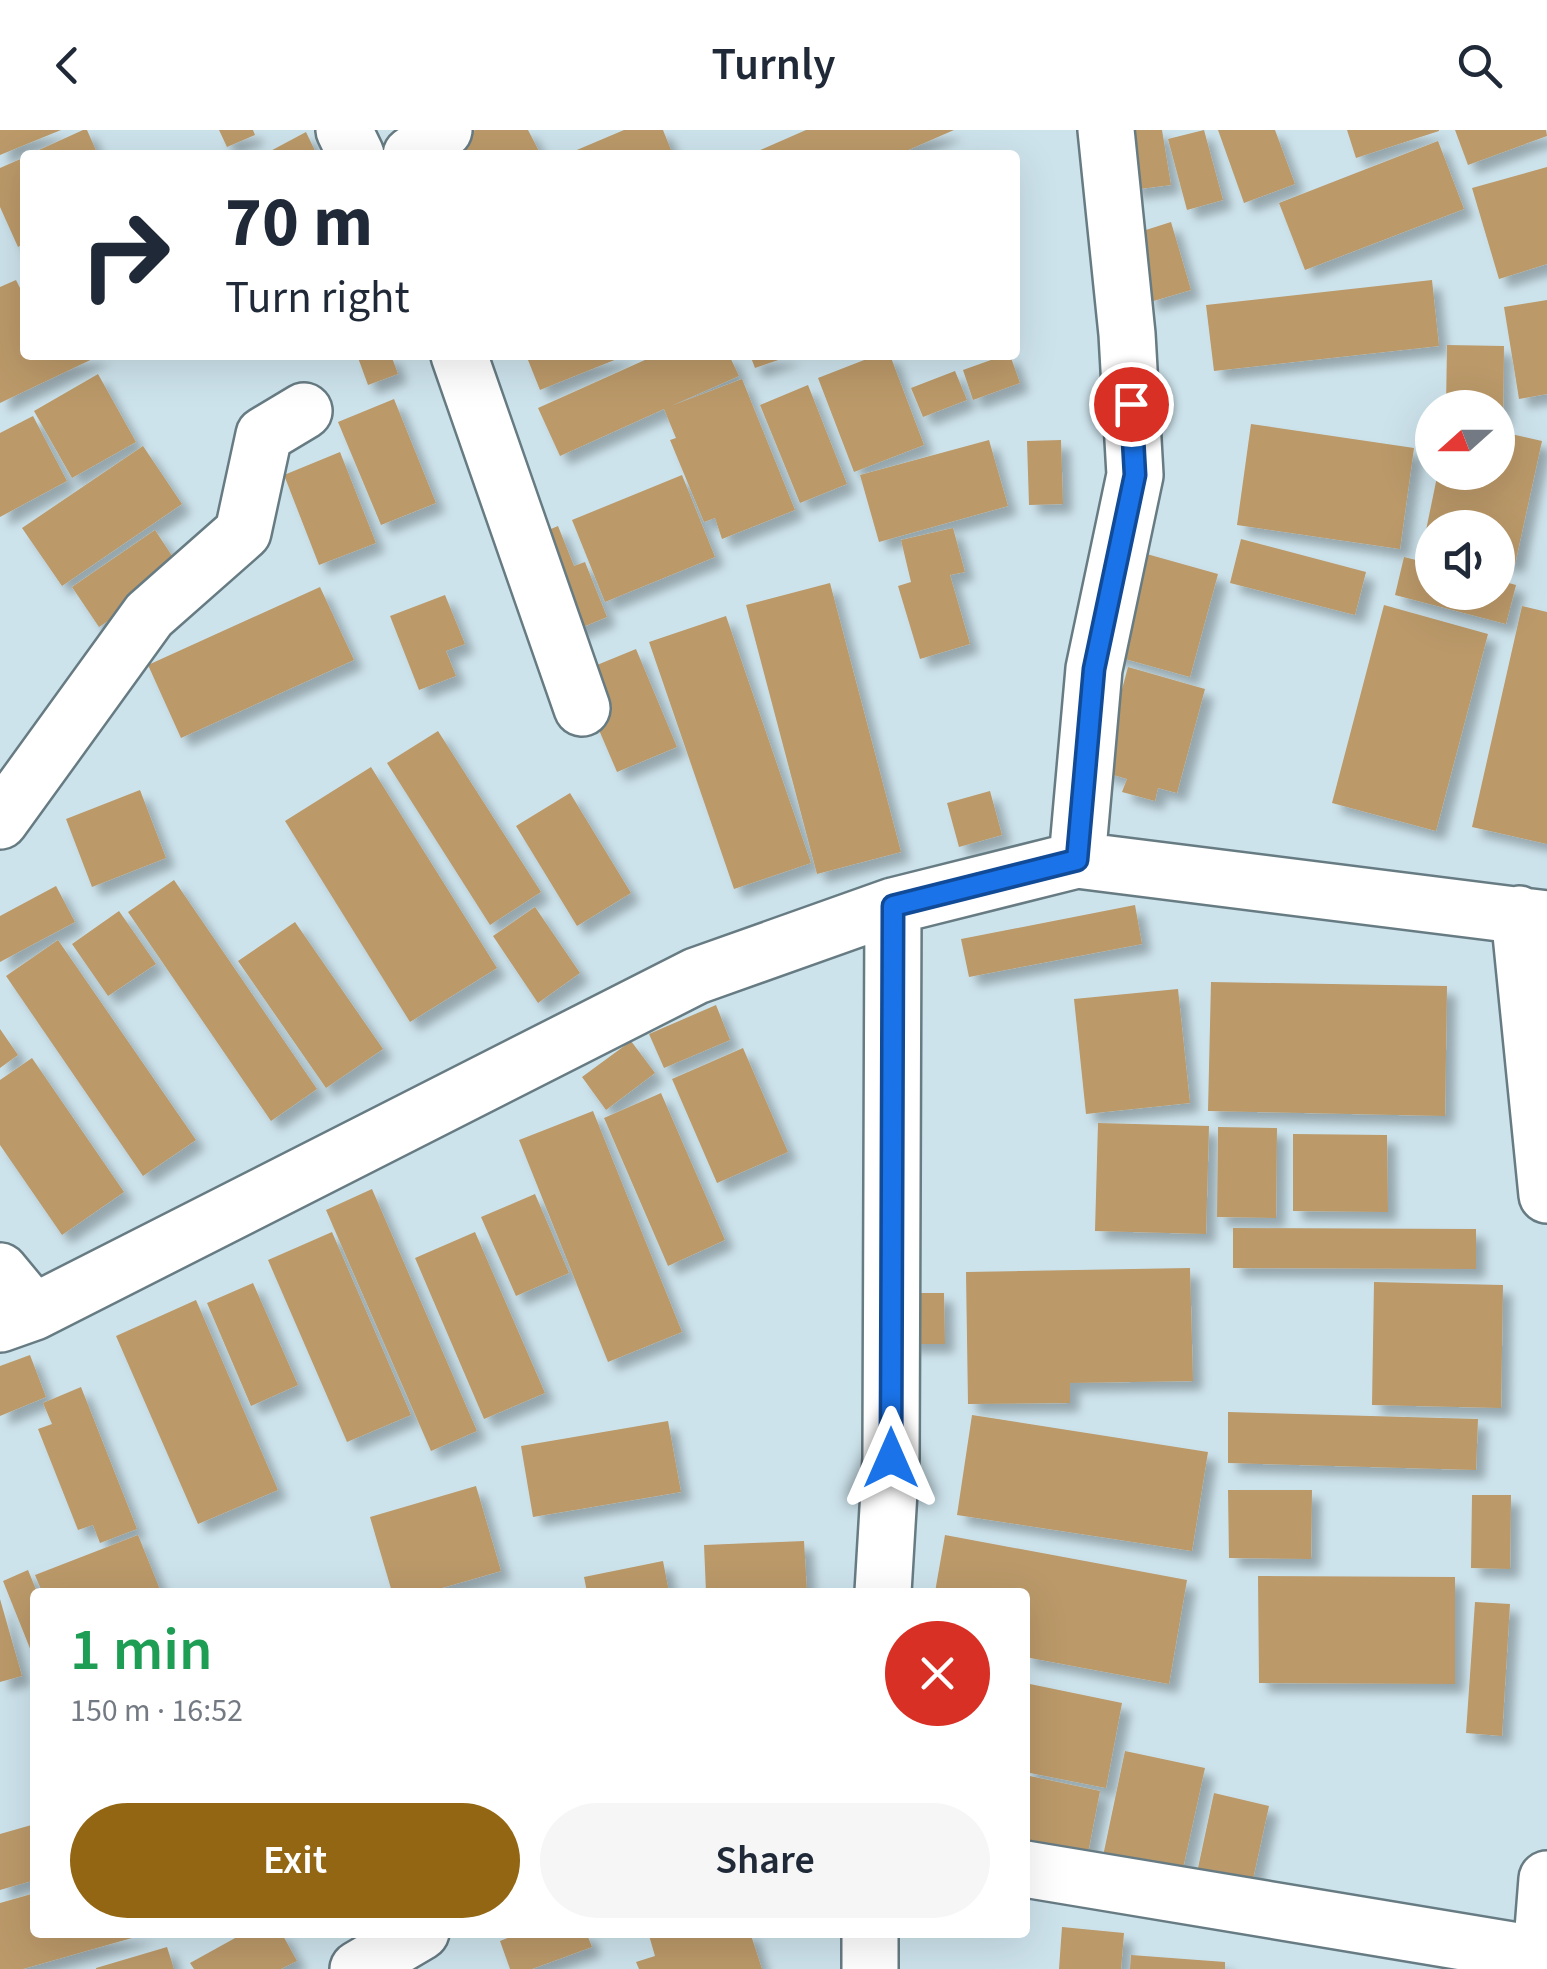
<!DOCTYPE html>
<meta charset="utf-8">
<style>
body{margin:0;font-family:"Source Sans 3",sans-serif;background:#f6f6f7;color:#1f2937;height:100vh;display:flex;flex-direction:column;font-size:38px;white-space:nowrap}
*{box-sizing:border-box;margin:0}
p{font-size:32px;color:#747a83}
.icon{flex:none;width:55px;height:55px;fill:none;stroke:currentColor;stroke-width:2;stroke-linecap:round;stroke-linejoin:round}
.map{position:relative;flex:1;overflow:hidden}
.panel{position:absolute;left:30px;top:1458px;width:1000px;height:350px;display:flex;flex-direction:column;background:#fff;border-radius:10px;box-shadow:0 10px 40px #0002}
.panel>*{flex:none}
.guide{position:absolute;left:20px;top:20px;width:1000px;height:210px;border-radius:10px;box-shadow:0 10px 40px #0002;background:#fff;color:#1f2937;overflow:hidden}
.needle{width:65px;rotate:249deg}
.tools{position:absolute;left:1415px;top:260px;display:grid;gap:20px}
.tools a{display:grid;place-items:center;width:100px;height:100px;border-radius:50%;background:#fff;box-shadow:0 10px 40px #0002;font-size:50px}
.pin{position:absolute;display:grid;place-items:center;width:85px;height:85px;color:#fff;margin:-42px;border:5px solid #fff;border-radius:50%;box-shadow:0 2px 10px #0007}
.me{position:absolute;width:110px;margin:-55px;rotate:0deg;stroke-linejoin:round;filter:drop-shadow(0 0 8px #0008)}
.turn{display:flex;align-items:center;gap:35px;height:210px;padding:0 40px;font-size:45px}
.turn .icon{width:130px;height:130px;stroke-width:2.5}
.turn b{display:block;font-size:70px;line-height:85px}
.round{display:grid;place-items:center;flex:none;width:105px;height:105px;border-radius:52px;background:#f6f6f7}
.summary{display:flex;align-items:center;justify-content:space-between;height:170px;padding:0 40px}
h1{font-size:60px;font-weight:600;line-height:75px;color:#1e9e55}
.primary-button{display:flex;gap:20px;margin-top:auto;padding:20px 40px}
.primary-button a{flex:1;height:115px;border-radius:60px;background:#936613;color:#fff;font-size:40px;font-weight:600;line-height:115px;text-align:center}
.primary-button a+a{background:#f6f6f7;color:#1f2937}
header{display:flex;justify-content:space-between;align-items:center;height:130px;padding:0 40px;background:#fff;font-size:45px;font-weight:600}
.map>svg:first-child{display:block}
.building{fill:#bb9969;filter:url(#shadow)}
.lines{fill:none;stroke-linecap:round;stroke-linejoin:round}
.street-casing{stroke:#677b83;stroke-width:60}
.street{stroke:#fff;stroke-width:55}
.route-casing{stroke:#114b97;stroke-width:25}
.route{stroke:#1a73e8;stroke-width:18}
</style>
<header><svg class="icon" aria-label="back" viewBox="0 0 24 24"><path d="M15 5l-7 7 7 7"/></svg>Turnly<svg class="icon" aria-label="search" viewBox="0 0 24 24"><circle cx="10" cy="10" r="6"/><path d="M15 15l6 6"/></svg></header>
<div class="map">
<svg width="1547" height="1839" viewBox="0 0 1547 1839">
<defs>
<filter id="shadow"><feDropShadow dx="9" dy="9" stdDeviation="5" flood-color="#0004"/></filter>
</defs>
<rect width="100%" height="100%" fill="#cde3ec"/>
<path class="building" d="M 0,0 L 61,0 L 0,25 Z
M 87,0 L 98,25 L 28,25 L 83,0 Z
M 219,0 L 253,0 L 255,5 L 227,17 Z
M 475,0 L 528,0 L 541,25 L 427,25 Z
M 624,0 L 663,0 L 673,25 L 565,25 Z
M 806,0 L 954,0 L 897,25 L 749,25 Z
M 1122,0 L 1162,0 L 1171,55 L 1131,60 Z
M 1204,0 L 1223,70 L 1187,80 L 1168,9 Z
M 1218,0 L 1275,0 L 1295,54 L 1244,73 Z
M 1347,0 L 1439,0 L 1439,1 L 1356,28 Z
M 1455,0 L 1546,0 L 1547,6 L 1468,35 Z
M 306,2 L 317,25 L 263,25 Z
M 1438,11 L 1464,79 L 1305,140 L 1279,73 Z
M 25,27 L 25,113 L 18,117 L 0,77 L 0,38 Z
M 1547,37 L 1547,134 L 1499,149 L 1472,58 Z
M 1171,92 L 1191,160 L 1150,172 L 1130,105 Z
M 16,150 L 25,168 L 25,225 L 101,225 L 0,273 L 0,157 Z
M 1432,150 L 1439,216 L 1214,241 L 1206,175 Z
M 1547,170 L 1547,264 L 1519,269 L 1504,177 Z
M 1447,215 L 1504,216 L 1503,289 L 1498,289 L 1498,278 L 1446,278 Z
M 357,225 L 391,225 L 398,244 L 368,255 Z
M 526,225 L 627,225 L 540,260 Z
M 656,225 L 729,225 L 739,246 L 671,276 L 742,249 L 795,380 L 722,409 L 715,388 L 704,392 L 670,310 L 676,308 L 664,279 L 560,326 L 538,278 Z
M 750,225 L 789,225 L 790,226 L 755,238 Z
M 877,225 L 890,225 L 924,315 L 854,342 L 818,248 Z
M 1005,225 L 1010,225 L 1020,253 L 973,270 L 963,240 Z
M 955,241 L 967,270 L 923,287 L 911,258 Z
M 98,244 L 136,312 L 72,348 L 34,281 Z
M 808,255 L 847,354 L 800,373 L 760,275 Z
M 394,269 L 436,373 L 381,395 L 338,292 Z
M 33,286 L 67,351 L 0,387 L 0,303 Z
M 1251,294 L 1414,318 L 1400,419 L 1237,395 Z
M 1498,301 L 1542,311 L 1515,434 L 1498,430 L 1498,398 L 1432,398 L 1432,416 L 1423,415 L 1438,342 L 1498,342 Z
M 989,310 L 1008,376 L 879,412 L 860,345 Z
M 1061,310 L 1063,374 L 1029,375 L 1027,311 Z
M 143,316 L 182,374 L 62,456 L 22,398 Z
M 340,322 L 376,413 L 319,435 L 284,345 Z
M 682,345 L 715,427 L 605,472 L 572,390 Z
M 558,396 L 574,436 L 585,432 L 607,487 L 566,504 L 527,409 Z
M 953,398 L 965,442 L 950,445 L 970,514 L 920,529 L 898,456 L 911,452 L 901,410 Z
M 155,400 L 182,441 L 99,497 L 72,457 Z
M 1241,409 L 1366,442 L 1355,485 L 1230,453 Z
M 1136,421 L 1218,444 L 1190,547 L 1107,524 Z
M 1404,427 L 1432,434 L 1432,462 L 1498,462 L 1498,450 L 1516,455 L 1506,494 L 1395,465 Z
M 830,453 L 901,722 L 817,744 L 746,475 Z
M 320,457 L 354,530 L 181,608 L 148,535 Z
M 445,465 L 465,514 L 446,521 L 456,546 L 419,560 L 390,486 Z
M 1384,475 L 1488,504 L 1436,701 L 1332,673 Z
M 1522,476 L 1547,482 L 1547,714 L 1472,697 Z
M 726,486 L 811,733 L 734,759 L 649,512 Z
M 636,519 L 677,617 L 617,642 L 575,544 Z
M 1128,537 L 1205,559 L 1177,663 L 1158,658 L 1155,671 L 1122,662 L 1127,649 L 1100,641 Z
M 438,601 L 541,762 L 490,795 L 387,633 Z
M 371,637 L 497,838 L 410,892 L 285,691 Z
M 140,660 L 166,728 L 92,757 L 66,689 Z
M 990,661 L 1002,705 L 959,717 L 947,673 Z
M 570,663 L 631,763 L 577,796 L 516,696 Z
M 174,750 L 317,959 L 271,991 L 128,782 Z
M 56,756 L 75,792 L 0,832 L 0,786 Z
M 1135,775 L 1142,814 L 969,847 L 961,809 Z
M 535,777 L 580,843 L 538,873 L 493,806 Z
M 119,781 L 156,834 L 108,866 L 72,814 Z
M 295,792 L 383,919 L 326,958 L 238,831 Z
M 58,810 L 196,1010 L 143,1046 L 6,846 Z
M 1211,852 L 1447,856 L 1445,986 L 1208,981 Z
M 1178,859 L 1190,973 L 1086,984 L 1074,869 Z
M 716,875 L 730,910 L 664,938 L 649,904 Z
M 0,899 L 18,925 L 0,938 Z
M 631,911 L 655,943 L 606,980 L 582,947 Z
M 743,918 L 788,1022 L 717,1053 L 672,949 Z
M 32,928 L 124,1062 L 62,1105 L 0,1015 L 0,950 Z
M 661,963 L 725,1110 L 668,1136 L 604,988 Z
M 593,981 L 682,1202 L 608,1232 L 519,1010 Z
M 1098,993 L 1209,996 L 1206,1104 L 1095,1101 Z
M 1218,997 L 1277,998 L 1276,1088 L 1217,1087 Z
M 1293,1004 L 1387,1005 L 1388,1082 L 1293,1081 Z
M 372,1059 L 477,1301 L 431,1321 L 326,1080 Z
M 535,1064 L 569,1143 L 516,1166 L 481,1087 Z
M 1233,1098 L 1476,1099 L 1476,1139 L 1233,1138 Z
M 332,1102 L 411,1285 L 347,1312 L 268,1130 Z
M 475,1102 L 545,1263 L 484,1289 L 415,1128 Z
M 1190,1138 L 1193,1251 L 1070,1253 L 1070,1273 L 968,1274 L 966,1142 Z
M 1374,1152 L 1503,1155 L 1501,1278 L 1372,1275 Z
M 253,1153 L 298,1255 L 251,1276 L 207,1173 Z
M 904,1163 L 944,1163 L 945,1214 L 906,1214 Z
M 196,1170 L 278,1360 L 198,1394 L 116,1206 Z
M 30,1225 L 46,1267 L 0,1286 L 0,1236 Z
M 81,1257 L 137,1399 L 100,1413 L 93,1395 L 78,1400 L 38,1299 L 52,1294 L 43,1273 Z
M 1228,1282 L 1478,1289 L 1476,1340 L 1228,1333 Z
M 972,1285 L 1208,1322 L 1192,1421 L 957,1385 Z
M 668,1291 L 681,1362 L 533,1387 L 521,1316 Z
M 476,1356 L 501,1441 L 428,1462 L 392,1462 L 370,1387 Z
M 1228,1360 L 1312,1360 L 1311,1429 L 1229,1428 Z
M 1472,1365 L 1511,1365 L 1510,1439 L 1471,1438 Z
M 138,1405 L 161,1462 L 42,1462 L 35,1445 Z
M 945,1405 L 1187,1450 L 1169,1554 L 1025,1527 L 1025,1462 L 935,1462 Z
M 804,1411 L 807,1462 L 706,1462 L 704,1415 Z
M 663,1431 L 669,1462 L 587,1462 L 584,1447 Z
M 28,1440 L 37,1462 L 35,1531 L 3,1451 Z
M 1258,1446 L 1455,1447 L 1455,1554 L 1259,1553 Z
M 0,1469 L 22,1546 L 0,1552 Z
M 1475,1472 L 1510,1474 L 1502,1606 L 1466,1603 Z
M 1025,1553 L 1122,1573 L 1106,1658 L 1025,1642 Z
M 1125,1621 L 1205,1638 L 1182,1743 L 1103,1726 Z
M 1025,1645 L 1100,1661 L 1087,1728 L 1025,1716 Z
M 1214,1663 L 1269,1676 L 1253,1749 L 1198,1738 Z
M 35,1694 L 35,1750 L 0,1760 L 0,1704 Z
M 35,1763 L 35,1802 L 146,1804 L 23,1839 L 0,1839 L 0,1773 Z
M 1062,1797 L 1124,1803 L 1121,1839 L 1059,1839 Z
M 246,1802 L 281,1802 L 297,1831 L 281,1839 L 194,1839 L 190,1833 Z
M 523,1802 L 586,1802 L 592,1817 L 532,1839 L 510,1839 L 500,1811 Z
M 648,1802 L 750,1802 L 762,1839 L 639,1839 L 636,1832 L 655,1826 Z
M 167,1817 L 174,1839 L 96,1839 L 96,1838 Z
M 1131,1825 L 1225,1832 L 1225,1839 L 1130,1839 Z"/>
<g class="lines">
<g class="street-casing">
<path id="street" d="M 344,0 L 356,25
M 411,25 L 444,0
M 459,225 L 582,578
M 0,691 L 149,485 L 243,402 L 264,305 L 304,281
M 1077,730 L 1094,539 L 1135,345 L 1127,204 L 1106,0
M 1519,784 L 1547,1065
M 0,1141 L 34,1182
M 0,1194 L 34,1182 L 696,846 L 893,776 L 1077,730 L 1547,789
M 883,1462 L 891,1328 L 893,776
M 1025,1739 L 1547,1826
M 870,1802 L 870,1839
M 1541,1825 L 1547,1749
M 358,1839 L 421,1802"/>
</g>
<use href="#street" class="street"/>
</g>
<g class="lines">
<g class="route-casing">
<path id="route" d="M 891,1328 L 893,776 L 1077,730 L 1094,539 L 1135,345 L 1131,274"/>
</g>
<use href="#route" class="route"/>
</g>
</svg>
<div class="tools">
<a><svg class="needle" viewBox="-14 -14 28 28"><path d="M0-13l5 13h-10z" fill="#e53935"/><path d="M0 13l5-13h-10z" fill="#747a83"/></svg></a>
<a><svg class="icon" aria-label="sound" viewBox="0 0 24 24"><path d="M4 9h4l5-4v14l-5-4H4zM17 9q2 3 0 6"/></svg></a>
</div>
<div class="pin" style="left:1131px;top:274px;background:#d93025"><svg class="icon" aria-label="arrive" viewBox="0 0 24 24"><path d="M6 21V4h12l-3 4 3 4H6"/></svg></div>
<svg class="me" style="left:891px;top:1328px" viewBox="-20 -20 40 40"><path d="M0-17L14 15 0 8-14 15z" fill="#1a73e8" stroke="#fff" stroke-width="4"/></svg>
<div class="guide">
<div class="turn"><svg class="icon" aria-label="right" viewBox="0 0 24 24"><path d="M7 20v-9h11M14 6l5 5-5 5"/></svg><div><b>70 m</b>Turn right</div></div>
</div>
<section class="panel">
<div class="summary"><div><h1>1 min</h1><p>150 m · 16:52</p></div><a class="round" style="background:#d93025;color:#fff"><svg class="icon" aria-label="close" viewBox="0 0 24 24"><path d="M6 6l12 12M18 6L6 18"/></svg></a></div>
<div class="primary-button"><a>Exit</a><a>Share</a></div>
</section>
</div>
